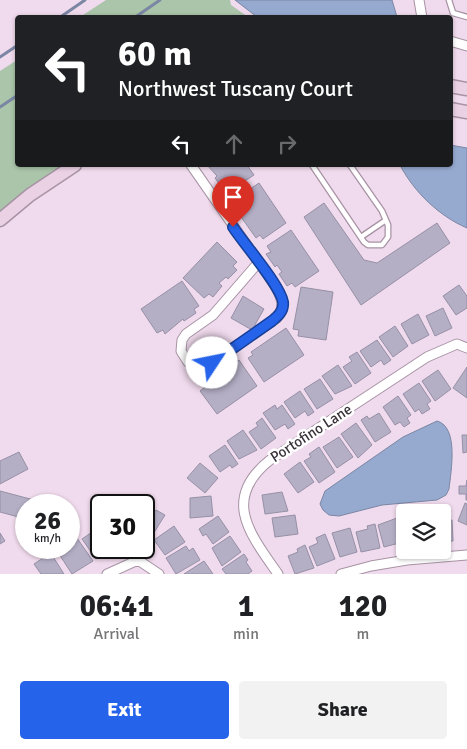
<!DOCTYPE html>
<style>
body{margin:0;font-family:Signika,sans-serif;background:#f2f2f2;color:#202124;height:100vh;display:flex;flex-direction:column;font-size:19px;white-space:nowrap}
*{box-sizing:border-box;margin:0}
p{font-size:16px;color:#757577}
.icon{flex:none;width:28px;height:28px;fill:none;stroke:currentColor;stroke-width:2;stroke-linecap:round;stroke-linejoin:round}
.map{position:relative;height:574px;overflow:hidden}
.side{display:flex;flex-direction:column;background:#fff;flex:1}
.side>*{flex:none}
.top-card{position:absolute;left:15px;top:15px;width:438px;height:152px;border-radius:5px;box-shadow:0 1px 4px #0004;background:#202124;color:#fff;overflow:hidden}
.tools{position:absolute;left:396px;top:504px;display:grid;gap:10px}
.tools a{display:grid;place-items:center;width:55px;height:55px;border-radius:5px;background:#fff;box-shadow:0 1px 4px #0004;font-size:25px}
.speed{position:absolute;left:15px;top:494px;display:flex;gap:10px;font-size:25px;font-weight:700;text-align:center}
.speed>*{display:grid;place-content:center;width:65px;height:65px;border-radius:50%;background:#fff;box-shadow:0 1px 4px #0004;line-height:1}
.speed small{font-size:12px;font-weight:400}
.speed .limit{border:2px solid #111;border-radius:8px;background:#fff;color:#111}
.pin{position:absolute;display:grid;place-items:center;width:42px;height:42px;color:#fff;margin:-51px -21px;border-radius:50% 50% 50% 0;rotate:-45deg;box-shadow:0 0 5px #0007}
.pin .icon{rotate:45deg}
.me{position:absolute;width:55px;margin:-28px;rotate:56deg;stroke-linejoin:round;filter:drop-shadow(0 0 4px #0008)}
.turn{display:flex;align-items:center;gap:18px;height:105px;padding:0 20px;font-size:22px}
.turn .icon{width:65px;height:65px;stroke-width:2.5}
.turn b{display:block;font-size:35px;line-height:42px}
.lanes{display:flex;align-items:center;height:48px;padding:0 20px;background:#0003;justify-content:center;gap:25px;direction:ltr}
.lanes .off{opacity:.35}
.eta{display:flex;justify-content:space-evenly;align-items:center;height:85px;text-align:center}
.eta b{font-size:30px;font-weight:800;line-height:35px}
.cta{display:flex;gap:10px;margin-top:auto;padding:10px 20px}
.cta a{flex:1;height:58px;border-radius:5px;background:#2563eb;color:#fff;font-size:20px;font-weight:800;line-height:58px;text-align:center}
.cta a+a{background:#f2f2f2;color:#202124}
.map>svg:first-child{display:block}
.green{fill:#aac5aa}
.water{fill:#96aad0;stroke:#7a86a3}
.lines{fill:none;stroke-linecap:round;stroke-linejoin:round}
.stream{stroke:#7a86a3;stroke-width:3}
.building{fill:#b5afc6;stroke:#9690a6}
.lane-casing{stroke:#a793a4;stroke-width:7}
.street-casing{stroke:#a793a4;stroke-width:11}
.secondary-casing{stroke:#a793a4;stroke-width:15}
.lane{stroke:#fff;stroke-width:4.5}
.street{stroke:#fff;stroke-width:9}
.secondary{stroke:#ead1e4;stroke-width:12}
.route-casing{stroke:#184099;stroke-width:12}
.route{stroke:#2563eb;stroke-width:9}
.labels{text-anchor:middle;stroke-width:5;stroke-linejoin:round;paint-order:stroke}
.street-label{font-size:15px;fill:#3a3239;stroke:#fff}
</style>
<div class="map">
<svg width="467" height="574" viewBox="0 0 467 574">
<rect width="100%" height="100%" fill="#f0daed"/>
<path class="green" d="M 106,0 L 230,0 L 231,5 L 248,17 L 80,17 Z
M 17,60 L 18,165 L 65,165 L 0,213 L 0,71 Z"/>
<path class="water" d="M 235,0 L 392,0 L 397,17 L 257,17 Z
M 450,145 L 467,148 L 467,228 C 439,216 414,192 400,165 L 450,165 Z
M 437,421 C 459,427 451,471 449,489 L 446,495 L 437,500 L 382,505 L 339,516 L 329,515 L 323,510 L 320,504 L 325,491 L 403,437 Z"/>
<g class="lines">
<path class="stream" d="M 59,18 L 85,0
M 134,18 L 160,0
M 0,57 L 18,45
M 0,107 L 18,95"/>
</g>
<path class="building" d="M 207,165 L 247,165 L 254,175 L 230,191 L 227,186 L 223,189 L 215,178 L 217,176 Z
M 259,183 L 286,223 L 263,239 L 260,235 L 256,238 L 234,207 L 239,204 L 235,199 Z
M 324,203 L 364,260 L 377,263 L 437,223 L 450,243 L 361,305 L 304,217 Z
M 291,230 L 319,271 L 295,287 L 292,283 L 287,286 L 279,274 L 282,272 L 277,265 L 275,267 L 266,254 L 271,252 L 267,246 Z
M 217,242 L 237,262 L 233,266 L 237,270 L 228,279 L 226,277 L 219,283 L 222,286 L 213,297 L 209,294 L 204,298 L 183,278 Z
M 182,281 L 199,306 L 194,309 L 196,313 L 184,321 L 183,319 L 165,334 L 163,330 L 157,333 L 141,309 Z
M 459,285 L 467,296 L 467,308 L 456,315 L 443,296 Z
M 301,287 L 333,292 L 326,340 L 298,336 L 299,330 L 293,329 Z
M 243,296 L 264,309 L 252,330 L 231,318 Z
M 443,308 L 452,328 L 435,336 L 426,316 Z
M 418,314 L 429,335 L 412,344 L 401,324 Z
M 395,326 L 408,346 L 393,357 L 379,337 Z
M 286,328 L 304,355 L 264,382 L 248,358 L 253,355 L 251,352 Z
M 377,340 L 391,360 L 384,365 L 381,360 L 371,367 L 360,351 Z
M 357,352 L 371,373 L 355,384 L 343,367 L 352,361 L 349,357 Z
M 239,360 L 257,386 L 217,414 L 200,391 L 205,387 L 203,383 L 214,375 L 217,378 L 225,373 L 223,371 Z
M 338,365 L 352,386 L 335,394 L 322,376 Z
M 467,367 L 467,398 L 453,388 Z
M 438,370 L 451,389 L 435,401 L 422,381 Z
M 320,379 L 333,399 L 317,409 L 304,389 Z
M 419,383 L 431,401 L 427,404 L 430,409 L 422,414 L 419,409 L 415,412 L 403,394 Z
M 300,391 L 314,412 L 308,416 L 305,411 L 295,418 L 284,402 Z
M 398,396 L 411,415 L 407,418 L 410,423 L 404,427 L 400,422 L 395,425 L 383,407 Z
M 275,405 L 277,409 L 282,405 L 295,424 L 288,429 L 285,424 L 275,430 L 263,413 Z
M 379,413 L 391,432 L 375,442 L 361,420 L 367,416 L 369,419 Z
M 262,418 L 276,438 L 261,449 L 249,432 L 258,426 L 256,423 Z
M 356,423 L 372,445 L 358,458 L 341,434 Z
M 243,430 L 257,450 L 239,459 L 227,441 Z
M 462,435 L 467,435 L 467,452 L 463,453 Z
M 339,437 L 353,457 L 337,468 L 323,447 Z
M 225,445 L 238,464 L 232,468 L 230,465 L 220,472 L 209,456 Z
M 319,447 L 335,472 L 319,483 L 304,461 L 311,457 L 309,454 Z
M 19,452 L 28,469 L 0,484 L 0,461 Z
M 300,462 L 314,482 L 298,493 L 284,474 Z
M 200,463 L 218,478 L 205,493 L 187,478 Z
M 467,480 L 467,500 L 466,500 L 466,494 L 459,494 L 459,486 L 466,486 Z
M 0,491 L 34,500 L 32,505 L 26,505 L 26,519 L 0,512 Z
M 282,492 L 288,511 L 265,514 L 262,495 Z
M 211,496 L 213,516 L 190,518 L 190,498 Z
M 465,503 L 467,504 L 467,525 L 458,521 Z
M 146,510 L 153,514 L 156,510 L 165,515 L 150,539 L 144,535 L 144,513 Z
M 295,515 L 298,534 L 275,537 L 272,518 Z
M 218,516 L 229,532 L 213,544 L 206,534 L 203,536 L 199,529 Z
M 397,518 L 403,542 L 384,547 L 378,525 Z
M 442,520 L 452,520 L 453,541 L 442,542 Z
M 375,524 L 380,548 L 361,552 L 356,532 L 368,529 L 367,526 Z
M 174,526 L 185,542 L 165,555 L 154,540 Z
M 98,528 L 101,533 L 101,548 L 112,548 L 96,559 L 82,539 Z
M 350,528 L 357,552 L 340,557 L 332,533 Z
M 0,533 L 5,541 L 0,544 Z
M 325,534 L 335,559 L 317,566 L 309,547 L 318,543 L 316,538 Z
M 230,536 L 241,552 L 222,566 L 212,548 Z
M 77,538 L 93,561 L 72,574 L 57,551 L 62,548 L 69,548 L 69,543 Z
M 305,545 L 314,568 L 295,574 L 288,556 L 298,552 L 297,549 Z
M 186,546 L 189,551 L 193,548 L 200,560 L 176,574 L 166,558 Z
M 244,554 L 248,560 L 246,562 L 252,571 L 248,574 L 226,574 L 222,569 Z
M 52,555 L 64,574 L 41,574 L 34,564 L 46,556 L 47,558 Z
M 204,561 L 213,574 L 184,574 Z"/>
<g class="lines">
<g class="lane-casing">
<path id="lane" d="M 449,0 L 453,13 L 467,17
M 312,165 L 364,242 L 368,245 L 382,245 L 388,237 L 388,225 L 382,211 L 350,165
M 361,237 L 386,220"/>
</g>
<g class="street-casing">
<path id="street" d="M 419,0 L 422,18
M 450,41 L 467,46
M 191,165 L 274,284 C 281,296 286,306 277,318 L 211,363 L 199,366 L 188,362 L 181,351 L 182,340 L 186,334 L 213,315 L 258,263
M 107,574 L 138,560 L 159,574
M 278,574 C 250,534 221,499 270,460 L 427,357 L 457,344 L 467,348
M 341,574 L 371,566 L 407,560 L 467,555"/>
</g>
<g class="secondary-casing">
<path id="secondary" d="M 450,86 L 467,89
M 450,109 L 467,112
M 0,220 L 30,195 L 75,165"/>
</g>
<use href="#lane" class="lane"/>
<use href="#street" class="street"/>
<use href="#secondary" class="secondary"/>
</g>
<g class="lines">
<g class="route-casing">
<path id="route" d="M 212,363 L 272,321 C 278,316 284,311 283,302 C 280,285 244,244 233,227"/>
</g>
<use href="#route" class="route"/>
</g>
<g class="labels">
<g class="street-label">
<text transform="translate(311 433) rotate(-33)" y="5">Portofino Lane</text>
</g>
</g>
</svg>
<div class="tools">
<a><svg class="icon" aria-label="layers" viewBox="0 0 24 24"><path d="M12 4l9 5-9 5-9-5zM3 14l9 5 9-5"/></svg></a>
</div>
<div class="speed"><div>26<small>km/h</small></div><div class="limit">30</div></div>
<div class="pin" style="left:233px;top:227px;background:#d93025"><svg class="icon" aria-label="arrive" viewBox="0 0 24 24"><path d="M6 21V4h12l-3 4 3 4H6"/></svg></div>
<svg class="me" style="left:212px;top:363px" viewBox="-20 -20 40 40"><circle r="19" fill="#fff"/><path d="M0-13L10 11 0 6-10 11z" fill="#2563eb"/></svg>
<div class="top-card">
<div class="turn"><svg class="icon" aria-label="left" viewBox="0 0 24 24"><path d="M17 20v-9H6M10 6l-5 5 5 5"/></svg><div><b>60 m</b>Northwest Tuscany Court</div></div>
<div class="lanes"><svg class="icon" aria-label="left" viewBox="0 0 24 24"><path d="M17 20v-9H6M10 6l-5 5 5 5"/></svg><svg class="icon off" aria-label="ahead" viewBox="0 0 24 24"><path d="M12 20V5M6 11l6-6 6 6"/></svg><svg class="icon off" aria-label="right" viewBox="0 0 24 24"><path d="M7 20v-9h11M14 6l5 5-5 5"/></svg></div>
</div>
</div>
<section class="side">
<div class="eta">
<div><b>06:41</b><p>Arrival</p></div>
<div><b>1</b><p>min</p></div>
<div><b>120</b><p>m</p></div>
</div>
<div class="cta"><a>Exit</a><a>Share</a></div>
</section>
